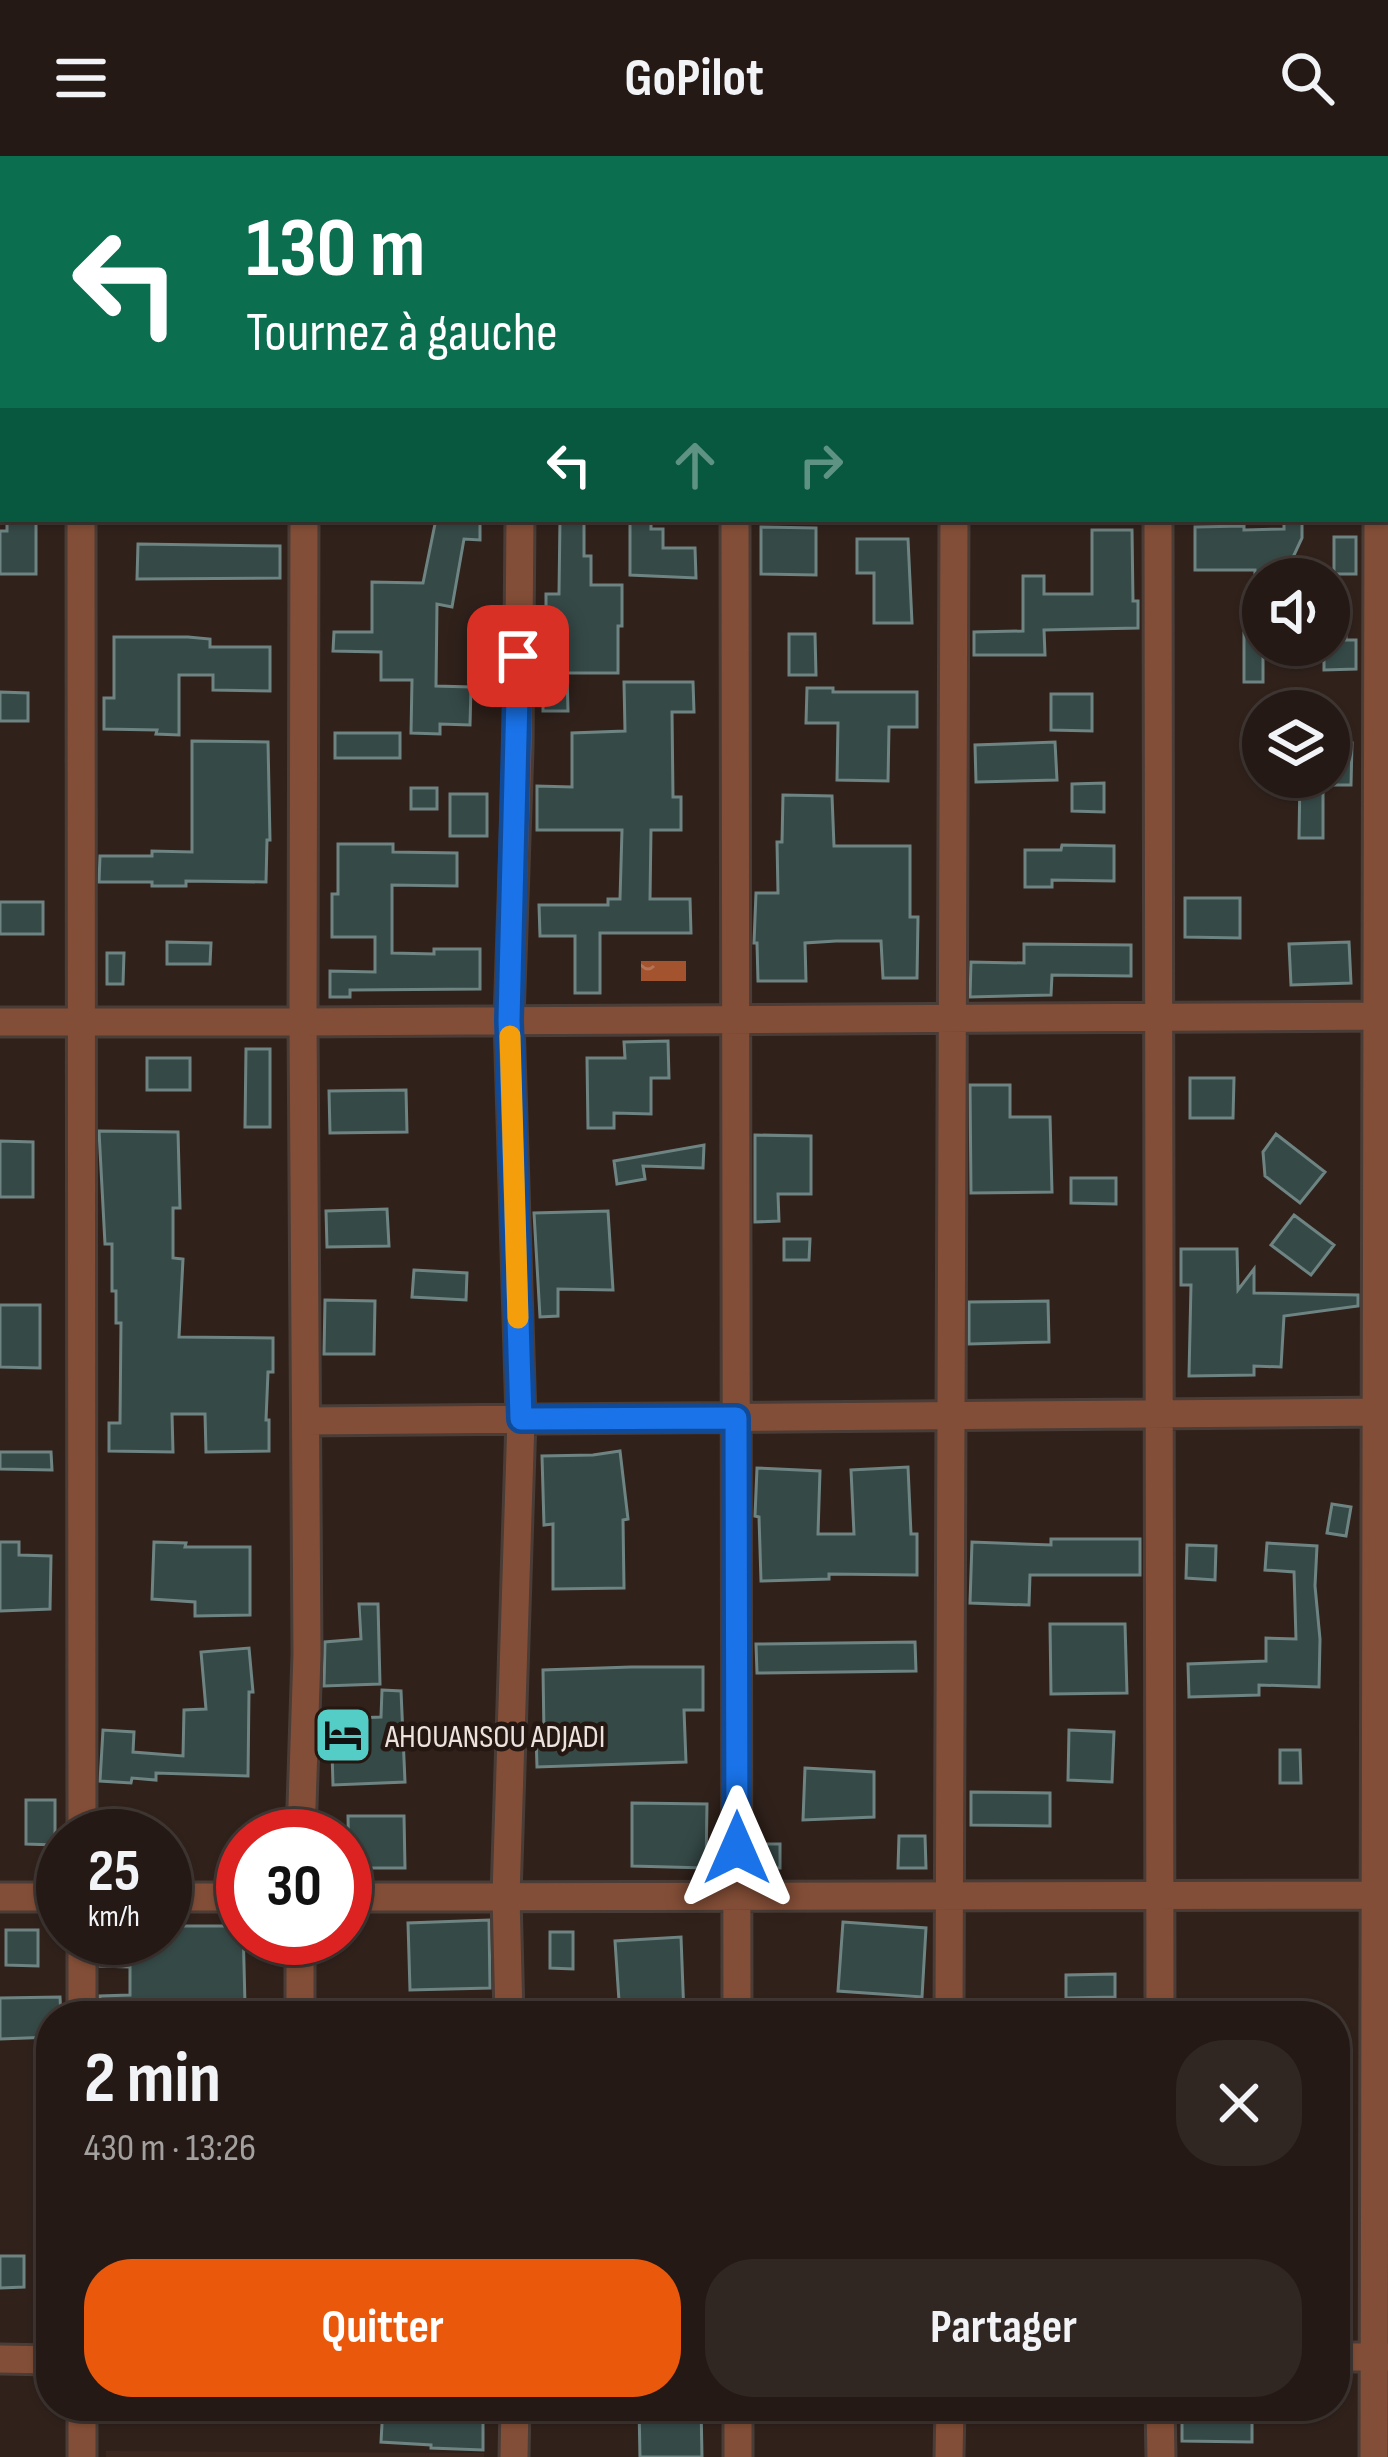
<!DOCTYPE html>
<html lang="fr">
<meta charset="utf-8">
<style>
body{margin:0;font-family:"Sofia Sans Condensed",sans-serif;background:#302622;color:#f1f3f6;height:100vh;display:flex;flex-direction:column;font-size:45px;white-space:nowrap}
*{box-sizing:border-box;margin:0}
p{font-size:39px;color:#a3a0a0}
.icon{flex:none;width:66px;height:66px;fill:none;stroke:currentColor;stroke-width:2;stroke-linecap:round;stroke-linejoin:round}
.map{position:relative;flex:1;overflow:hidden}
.side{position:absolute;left:36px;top:1845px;width:1314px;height:420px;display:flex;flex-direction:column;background:#241914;border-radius:48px;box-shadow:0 3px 9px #0004,0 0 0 3px #413834}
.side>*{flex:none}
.banner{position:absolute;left:0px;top:0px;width:1389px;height:366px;box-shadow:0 3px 9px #0004,0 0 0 3px #413834;background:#0b6e4f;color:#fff;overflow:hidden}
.controls{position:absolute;left:1242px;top:402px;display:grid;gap:24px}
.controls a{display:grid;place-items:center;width:108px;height:108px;border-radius:50%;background:#241914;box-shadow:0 3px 9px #0004,0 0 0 3px #413834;font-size:60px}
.speed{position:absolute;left:36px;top:1653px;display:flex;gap:24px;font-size:60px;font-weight:700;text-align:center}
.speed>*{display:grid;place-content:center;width:156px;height:156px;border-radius:50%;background:#241914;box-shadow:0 3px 9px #0004,0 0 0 3px #413834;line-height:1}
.speed small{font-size:30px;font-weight:400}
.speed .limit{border:18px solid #d22;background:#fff;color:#111}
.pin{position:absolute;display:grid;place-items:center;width:102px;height:102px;color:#fff;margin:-51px;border-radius:24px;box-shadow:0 6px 18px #0006}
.me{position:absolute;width:132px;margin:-66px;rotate:0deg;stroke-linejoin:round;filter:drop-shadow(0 0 9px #0008)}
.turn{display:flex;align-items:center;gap:42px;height:252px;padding:0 48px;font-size:54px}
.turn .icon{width:156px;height:156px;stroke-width:2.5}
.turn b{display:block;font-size:84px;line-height:102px}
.lanes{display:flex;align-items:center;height:114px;padding:0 48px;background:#0003;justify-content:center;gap:60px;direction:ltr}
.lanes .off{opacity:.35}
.round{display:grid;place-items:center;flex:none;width:126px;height:126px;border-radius:48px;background:#302622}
.headline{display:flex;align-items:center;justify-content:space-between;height:204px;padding:0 48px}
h1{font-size:72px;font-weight:700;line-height:90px}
.action{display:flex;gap:24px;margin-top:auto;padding:24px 48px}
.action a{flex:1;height:138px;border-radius:48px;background:#ea580c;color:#fff;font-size:48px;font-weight:700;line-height:138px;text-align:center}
.action a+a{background:#302622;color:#f1f3f6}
header{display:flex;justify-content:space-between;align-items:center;height:156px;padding:0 48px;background:#241914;font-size:54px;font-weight:700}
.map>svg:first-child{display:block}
.built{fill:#3c271e}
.water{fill:url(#water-ripples)}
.building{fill:#354947;stroke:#6e8482;stroke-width:3}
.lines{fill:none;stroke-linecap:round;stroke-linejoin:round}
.minor-casing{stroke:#4a3c36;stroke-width:33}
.minor{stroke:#834e37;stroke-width:27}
.route-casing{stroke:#114b97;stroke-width:30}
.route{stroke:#1a73e8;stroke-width:21}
.slow{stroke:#f59e0b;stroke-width:21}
.labels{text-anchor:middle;stroke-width:9;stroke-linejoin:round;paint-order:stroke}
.poi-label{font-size:33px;fill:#ede3de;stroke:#251711;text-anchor:start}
</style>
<header><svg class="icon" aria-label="menu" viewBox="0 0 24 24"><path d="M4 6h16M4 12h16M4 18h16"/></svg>GoPilot<svg class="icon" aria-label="search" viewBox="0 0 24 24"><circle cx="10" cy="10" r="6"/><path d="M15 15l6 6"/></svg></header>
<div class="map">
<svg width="1388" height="2301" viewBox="0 0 1388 2301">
<defs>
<pattern id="water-ripples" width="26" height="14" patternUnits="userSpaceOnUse" patternTransform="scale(3)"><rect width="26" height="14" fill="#a4532f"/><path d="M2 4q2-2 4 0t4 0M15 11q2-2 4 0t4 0" fill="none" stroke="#b57457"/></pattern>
</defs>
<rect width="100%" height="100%" fill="#30211b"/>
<path class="built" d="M 106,2295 L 484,2297 L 484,2301 L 106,2301 Z"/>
<path class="water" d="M 641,805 L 686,805 L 686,825 L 641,825 Z"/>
<path class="building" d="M 7,363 L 36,363 L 36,418 L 0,418 L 0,375 L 7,375 Z
M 436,363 L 480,363 L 480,384 L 464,383 L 452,451 L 437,448 L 436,530 L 471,531 L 470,569 L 440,568 L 440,578 L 411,577 L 412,524 L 381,524 L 381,496 L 333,495 L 334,476 L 372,476 L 372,426 L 423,427 Z
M 560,363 L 584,363 L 584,400 L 591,400 L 591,429 L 622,429 L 622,470 L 618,470 L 618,517 L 567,517 L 568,555 L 543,555 L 543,514 L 537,514 L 537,484 L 546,484 L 546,438 L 559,438 Z
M 630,363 L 651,363 L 651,373 L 663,373 L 663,392 L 695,392 L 696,422 L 630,419 Z
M 1284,363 L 1302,363 L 1302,382 L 1288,412 L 1285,410 L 1285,422 L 1255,421 L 1255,414 L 1195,414 L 1195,371 L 1244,370 L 1244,374 L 1284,373 Z
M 761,371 L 816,372 L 816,419 L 761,418 Z
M 1092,374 L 1132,374 L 1133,445 L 1138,445 L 1138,472 L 1044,474 L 1045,499 L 974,499 L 974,476 L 1023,475 L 1023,420 L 1044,420 L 1044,438 L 1092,438 Z
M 1334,381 L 1356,381 L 1356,418 L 1334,418 Z
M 857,383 L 908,383 L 912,467 L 874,467 L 874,417 L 857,417 Z
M 138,388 L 280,390 L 280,422 L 137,423 Z
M 1329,451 L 1346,451 L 1346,484 L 1356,484 L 1356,513 L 1324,514 L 1324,489 L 1329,489 Z
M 1244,477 L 1263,478 L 1263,526 L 1244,526 Z
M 789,478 L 815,478 L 816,519 L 789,519 Z
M 114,481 L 188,481 L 210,483 L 210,491 L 270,491 L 270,535 L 213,534 L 213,519 L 179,519 L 179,579 L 156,578 L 157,574 L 104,573 L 104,542 L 114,542 Z
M 624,526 L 693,526 L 694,556 L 672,556 L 673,641 L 681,641 L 681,674 L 651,674 L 650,743 L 690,743 L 691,777 L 600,777 L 600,837 L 575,837 L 575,780 L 540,780 L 539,749 L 608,749 L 608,743 L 620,743 L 622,674 L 537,674 L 537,630 L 572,631 L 572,577 L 625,575 Z
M 807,532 L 833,532 L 833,536 L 917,536 L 917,571 L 889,571 L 888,625 L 837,624 L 838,567 L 806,567 Z
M 0,536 L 28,537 L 28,565 L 0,565 Z
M 1051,538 L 1092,538 L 1092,575 L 1051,574 Z
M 335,577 L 400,577 L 400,602 L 335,602 Z
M 192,585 L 268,586 L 270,684 L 267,684 L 266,726 L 186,725 L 186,730 L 152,730 L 152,726 L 99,726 L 100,700 L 152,700 L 152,695 L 192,696 Z
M 1055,586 L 1057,624 L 976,626 L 975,589 Z
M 1329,586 L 1352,587 L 1351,629 L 1329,629 Z
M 1300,621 L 1323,621 L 1323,682 L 1299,682 Z
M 1104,627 L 1104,656 L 1072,655 L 1072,628 Z
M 411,632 L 437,632 L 437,653 L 411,653 Z
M 450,638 L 487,638 L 487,680 L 450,680 Z
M 783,639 L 832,640 L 834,690 L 910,690 L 910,761 L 918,761 L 917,822 L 883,822 L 881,785 L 836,785 L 805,787 L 806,825 L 758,825 L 757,787 L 754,787 L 756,737 L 778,737 L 777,686 L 782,686 Z
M 338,688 L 393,688 L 393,696 L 457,697 L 457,730 L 392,729 L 392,797 L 434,798 L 434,793 L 480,793 L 480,833 L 350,834 L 350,841 L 330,841 L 330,815 L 375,816 L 375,781 L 332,781 L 332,738 L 338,738 Z
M 1062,689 L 1114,690 L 1114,725 L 1052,724 L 1052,731 L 1025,731 L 1025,694 L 1061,694 Z
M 1185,742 L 1240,742 L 1240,782 L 1185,781 Z
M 0,746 L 43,746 L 43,778 L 0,778 Z
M 167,786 L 211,787 L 210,808 L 167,808 Z
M 1349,786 L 1351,827 L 1291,829 L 1289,788 Z
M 1024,788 L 1131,789 L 1131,820 L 1052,819 L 1051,839 L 970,841 L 971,806 L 1024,807 Z
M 107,797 L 124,797 L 123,828 L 107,828 Z
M 668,885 L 669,922 L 651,922 L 651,958 L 614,957 L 614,972 L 588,972 L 587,902 L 625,902 L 624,886 Z
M 246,893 L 270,893 L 270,971 L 245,971 Z
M 147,902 L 190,902 L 190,934 L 147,934 Z
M 1190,922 L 1234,922 L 1233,962 L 1190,962 Z
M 970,929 L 1010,929 L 1010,961 L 1050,961 L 1052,1036 L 971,1037 Z
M 406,934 L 407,976 L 330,977 L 329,935 Z
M 99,975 L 178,976 L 180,1052 L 173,1052 L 173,1102 L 183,1103 L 179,1181 L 273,1182 L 273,1216 L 268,1216 L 266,1264 L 269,1264 L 269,1295 L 206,1296 L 205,1258 L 172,1258 L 173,1296 L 109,1295 L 109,1267 L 120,1267 L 121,1167 L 116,1167 L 116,1135 L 112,1135 L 112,1088 L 105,1088 Z
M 1276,978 L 1325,1016 L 1300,1047 L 1265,1020 L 1263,996 Z
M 755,979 L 811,980 L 811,1038 L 778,1038 L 779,1065 L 755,1066 Z
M 0,985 L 33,986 L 33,1041 L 0,1041 Z
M 704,989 L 703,1012 L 643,1010 L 645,1023 L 617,1028 L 614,1005 Z
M 1071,1022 L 1116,1022 L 1116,1048 L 1071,1047 Z
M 387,1053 L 389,1090 L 327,1091 L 326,1055 Z
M 608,1055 L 613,1134 L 558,1133 L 558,1160 L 540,1161 L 534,1057 Z
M 1294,1059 L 1334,1089 L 1311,1119 L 1271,1089 Z
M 784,1083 L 810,1083 L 809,1104 L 784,1104 Z
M 1181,1093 L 1237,1093 L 1238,1134 L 1254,1113 L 1254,1137 L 1358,1139 L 1358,1150 L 1284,1160 L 1281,1211 L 1254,1210 L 1254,1219 L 1189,1220 L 1191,1129 L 1181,1129 Z
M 414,1114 L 467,1117 L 466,1144 L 412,1141 Z
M 325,1144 L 375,1145 L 374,1198 L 324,1198 Z
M 1048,1145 L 1049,1186 L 969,1188 L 969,1146 Z
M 0,1149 L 40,1149 L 40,1212 L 0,1211 Z
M 620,1295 L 628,1363 L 623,1364 L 624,1432 L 553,1433 L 553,1368 L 544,1369 L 542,1300 L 593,1299 Z
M 0,1296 L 51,1296 L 52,1314 L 0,1313 Z
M 908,1311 L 911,1378 L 917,1378 L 917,1419 L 829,1418 L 829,1423 L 761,1425 L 759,1361 L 755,1360 L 757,1312 L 820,1315 L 818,1378 L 854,1378 L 851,1314 Z
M 1332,1348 L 1351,1351 L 1346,1380 L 1327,1377 Z
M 1051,1383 L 1140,1383 L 1140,1419 L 1030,1419 L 1029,1449 L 970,1447 L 972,1386 L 1051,1389 Z
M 0,1386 L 19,1386 L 19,1399 L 51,1400 L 50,1453 L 0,1455 Z
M 154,1386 L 186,1387 L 185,1391 L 250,1391 L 250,1459 L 195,1460 L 195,1446 L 152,1443 Z
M 1267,1387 L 1317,1390 L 1315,1430 L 1320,1483 L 1319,1531 L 1259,1529 L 1259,1539 L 1189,1541 L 1188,1508 L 1266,1505 L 1266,1482 L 1296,1483 L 1294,1416 L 1265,1414 Z
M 1187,1389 L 1216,1390 L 1215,1424 L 1186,1422 Z
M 359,1448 L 378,1448 L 380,1528 L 324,1530 L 325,1486 L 361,1483 Z
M 1050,1468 L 1125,1468 L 1127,1537 L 1051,1538 Z
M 915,1486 L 916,1515 L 757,1517 L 756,1488 Z
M 249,1492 L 253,1536 L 249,1536 L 248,1620 L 156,1617 L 156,1624 L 132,1622 L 131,1627 L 100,1625 L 103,1574 L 134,1576 L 133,1596 L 183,1600 L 184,1554 L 206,1553 L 201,1496 Z
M 631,1511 L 703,1511 L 703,1554 L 684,1554 L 686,1606 L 537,1611 L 536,1578 L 544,1578 L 543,1514 Z
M 382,1534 L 401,1535 L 405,1626 L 333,1629 L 331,1563 L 381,1561 Z
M 1069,1574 L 1114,1576 L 1112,1626 L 1068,1624 Z
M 1280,1594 L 1300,1594 L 1301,1627 L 1280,1627 Z
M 805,1612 L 874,1616 L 874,1661 L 803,1664 Z
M 971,1636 L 1050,1637 L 1050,1670 L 971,1669 Z
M 26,1644 L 55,1644 L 55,1689 L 26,1688 Z
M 632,1647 L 707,1648 L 706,1712 L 632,1710 Z
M 104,1658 L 135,1659 L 134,1680 L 104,1680 Z
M 348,1660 L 404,1660 L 405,1712 L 349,1712 Z
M 899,1680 L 925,1680 L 926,1712 L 898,1712 Z
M 755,1688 L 780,1688 L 780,1712 L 755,1711 Z
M 489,1764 L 490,1832 L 410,1834 L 408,1767 Z
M 843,1766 L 926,1772 L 922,1841 L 838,1835 Z
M 165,1770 L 243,1770 L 245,1848 L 181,1849 L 182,1860 L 100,1860 L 100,1840 L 130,1839 L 130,1811 L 100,1810 L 100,1782 L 165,1782 Z
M 6,1774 L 38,1774 L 38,1810 L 6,1809 Z
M 550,1776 L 573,1776 L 573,1813 L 550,1812 Z
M 681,1781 L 684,1860 L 620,1860 L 615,1785 Z
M 1115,1818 L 1115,1841 L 1066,1842 L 1066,1819 Z
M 60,1841 L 61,1860 L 51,1860 L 51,1881 L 0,1883 L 0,1842 Z
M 0,2100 L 24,2100 L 24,2131 L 0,2132 Z
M 383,2250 L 483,2250 L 483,2294 L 431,2292 L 431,2289 L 381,2286 Z
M 639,2250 L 701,2250 L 702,2301 L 640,2301 Z
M 1182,2250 L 1252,2250 L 1252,2286 L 1182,2285 Z"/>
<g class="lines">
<g class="minor-casing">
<path id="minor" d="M 80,0 L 80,3
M 520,0 L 520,3
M 735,0 L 735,3
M 950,0 L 950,3
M 1157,0 L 1157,3
M 307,3 L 307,0
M 1379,3 L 1379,0
M 0,246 L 3,246
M 1386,249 L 1388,249
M 81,363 L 82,1680
M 735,363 L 737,1860
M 1158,363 L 1160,1860
M 0,866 L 303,866 L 1388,860
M 306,1265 L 1388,1256
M 301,1680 L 307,1498 L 303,866 L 304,363
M 0,1741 L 63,1741
M 165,1741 L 243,1741
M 345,1741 L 1388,1739
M 82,1782 L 82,1860
M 300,1782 L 300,1860
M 509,1860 L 506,1740 L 521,1263 L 509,864 L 518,592 L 520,363
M 949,1860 L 954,363
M 1335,2201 L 1388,2201
M 0,2203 L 51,2204
M 82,2250 L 82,2301
M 738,2250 L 738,2301
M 1160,2250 L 1161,2301
M 514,2301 L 515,2250
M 949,2301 L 950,2250
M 1374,2301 L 1378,363"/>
</g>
<use href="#minor" class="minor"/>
</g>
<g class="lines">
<g class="route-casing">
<path id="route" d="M 518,500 L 509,864 L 521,1263 L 736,1262 L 737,1692"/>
</g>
<use href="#route" class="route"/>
<path class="slow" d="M 510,880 L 518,1162"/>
</g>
<defs>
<g id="hotel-square" transform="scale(3)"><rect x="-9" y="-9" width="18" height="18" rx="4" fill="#54cdc6" stroke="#251711"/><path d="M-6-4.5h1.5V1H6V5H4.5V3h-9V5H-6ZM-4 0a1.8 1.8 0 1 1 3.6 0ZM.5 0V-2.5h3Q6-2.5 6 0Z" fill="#111"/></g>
</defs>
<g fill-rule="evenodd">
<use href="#hotel-square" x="343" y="1579"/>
</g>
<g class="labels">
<g class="poi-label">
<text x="385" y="1591">AHOUANSOU ADJADI</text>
</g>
</g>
</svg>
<div class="controls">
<a><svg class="icon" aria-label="sound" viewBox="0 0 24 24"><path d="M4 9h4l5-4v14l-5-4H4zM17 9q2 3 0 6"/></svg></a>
<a><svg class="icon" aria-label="layers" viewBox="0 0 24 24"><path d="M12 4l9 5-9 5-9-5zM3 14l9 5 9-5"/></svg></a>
</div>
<div class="speed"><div>25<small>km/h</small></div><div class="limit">30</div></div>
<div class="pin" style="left:518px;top:500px;background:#d93025"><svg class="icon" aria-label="arrive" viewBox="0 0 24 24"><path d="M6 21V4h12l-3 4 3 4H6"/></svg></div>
<svg class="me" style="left:737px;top:1692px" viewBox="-20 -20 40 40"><path d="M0-17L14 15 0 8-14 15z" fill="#1a73e8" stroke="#fff" stroke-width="4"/></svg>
<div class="banner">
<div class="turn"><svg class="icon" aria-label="left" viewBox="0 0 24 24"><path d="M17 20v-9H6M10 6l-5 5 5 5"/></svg><div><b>130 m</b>Tournez à gauche</div></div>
<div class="lanes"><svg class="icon" aria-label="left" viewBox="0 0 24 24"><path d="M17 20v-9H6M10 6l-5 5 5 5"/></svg><svg class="icon off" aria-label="ahead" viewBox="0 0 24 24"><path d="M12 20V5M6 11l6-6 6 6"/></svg><svg class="icon off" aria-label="right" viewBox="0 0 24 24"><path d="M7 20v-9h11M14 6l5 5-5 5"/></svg></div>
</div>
<section class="side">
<div class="headline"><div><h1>2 min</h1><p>430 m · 13:26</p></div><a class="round"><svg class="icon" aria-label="close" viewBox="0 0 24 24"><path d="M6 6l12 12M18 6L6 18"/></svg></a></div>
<div class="action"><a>Quitter</a><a>Partager</a></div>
</section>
</div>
